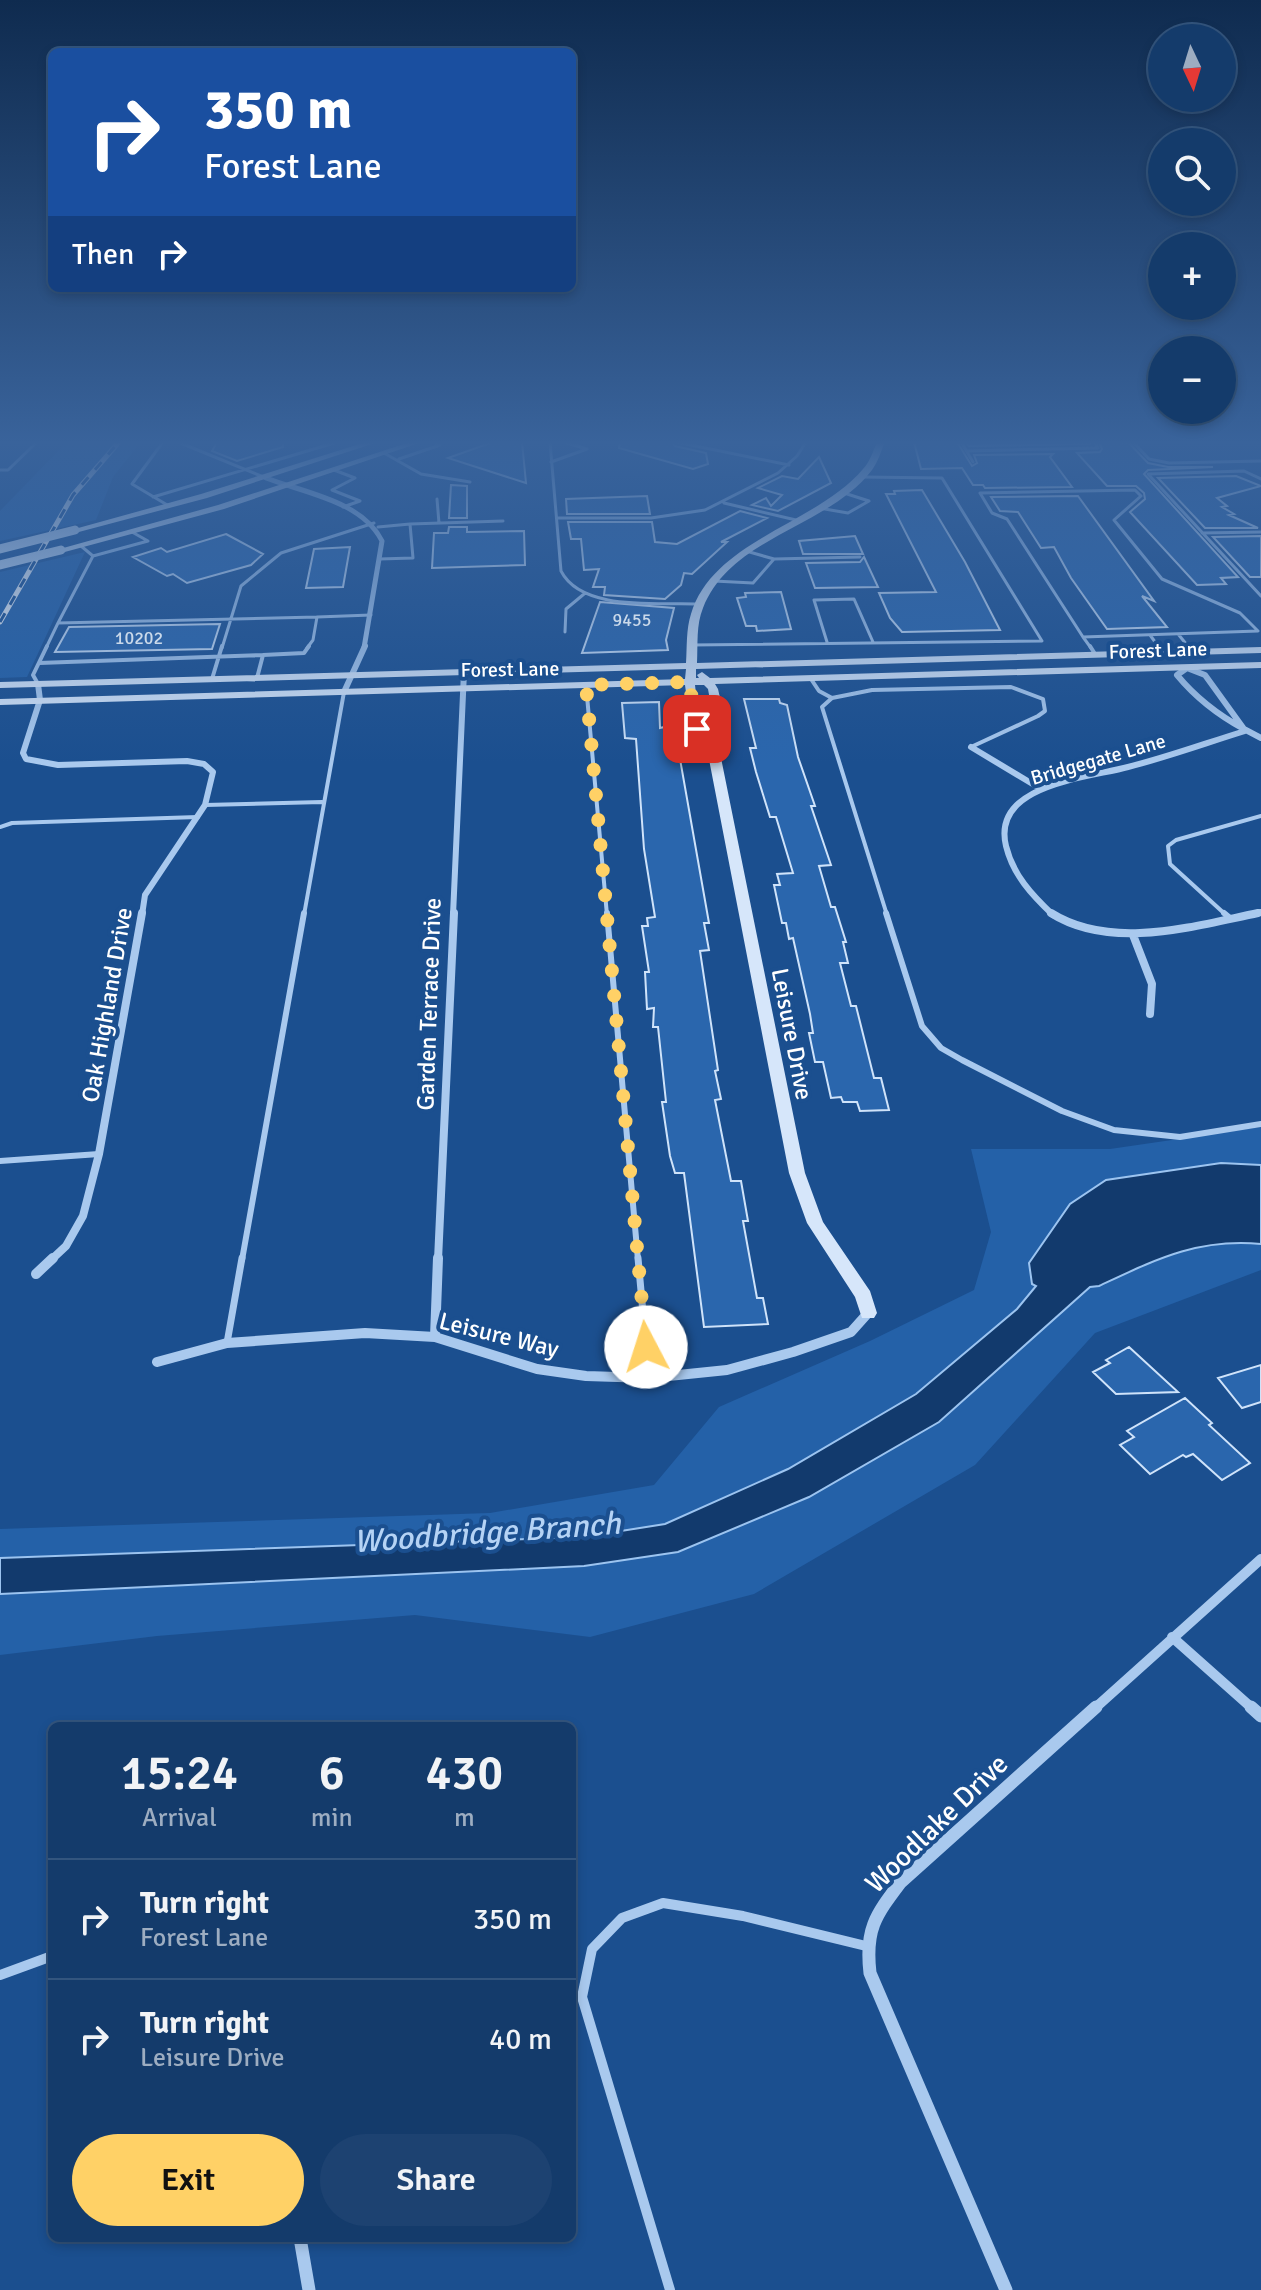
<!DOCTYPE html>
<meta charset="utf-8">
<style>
body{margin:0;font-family:Signika,sans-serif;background:#1d4271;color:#f1f3f6;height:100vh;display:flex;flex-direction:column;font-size:30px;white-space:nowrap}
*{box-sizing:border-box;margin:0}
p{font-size:26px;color:#9dadc1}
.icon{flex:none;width:44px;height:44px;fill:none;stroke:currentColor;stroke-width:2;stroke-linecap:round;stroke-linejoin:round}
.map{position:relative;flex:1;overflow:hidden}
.panel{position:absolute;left:48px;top:1722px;width:528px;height:520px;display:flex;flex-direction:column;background:#143b6b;border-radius:12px;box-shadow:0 4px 12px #0003,0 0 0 2px #33557e}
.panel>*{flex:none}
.banner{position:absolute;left:48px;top:48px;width:528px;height:244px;border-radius:12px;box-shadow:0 4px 12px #0003,0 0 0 2px #33557e;background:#1a4fa0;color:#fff;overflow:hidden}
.needle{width:52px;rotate:176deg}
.tools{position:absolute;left:1148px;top:24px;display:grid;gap:16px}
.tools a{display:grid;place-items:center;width:88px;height:88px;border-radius:50%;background:#143b6b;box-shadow:0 4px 12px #0003,0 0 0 2px #33557e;font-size:40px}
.pin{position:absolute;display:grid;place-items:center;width:68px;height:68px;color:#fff;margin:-34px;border-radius:16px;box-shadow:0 4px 12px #0006}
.me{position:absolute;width:88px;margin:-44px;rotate:355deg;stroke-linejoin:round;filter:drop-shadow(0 0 6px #0008)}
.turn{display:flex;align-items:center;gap:28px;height:168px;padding:0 24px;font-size:36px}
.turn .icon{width:104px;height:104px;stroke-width:2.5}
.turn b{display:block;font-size:56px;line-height:68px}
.then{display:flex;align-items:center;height:76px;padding:0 24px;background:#0003;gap:16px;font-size:30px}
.eta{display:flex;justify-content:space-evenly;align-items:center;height:136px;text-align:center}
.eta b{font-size:48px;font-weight:600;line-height:56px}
.action{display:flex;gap:16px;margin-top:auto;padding:16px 24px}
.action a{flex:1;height:92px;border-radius:48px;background:#ffd166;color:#111;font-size:32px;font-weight:600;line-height:92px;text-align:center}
.action a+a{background:#1d4271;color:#f1f3f6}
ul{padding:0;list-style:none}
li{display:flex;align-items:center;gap:24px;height:120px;padding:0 24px;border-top:2px solid #33557e}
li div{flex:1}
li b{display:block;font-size:30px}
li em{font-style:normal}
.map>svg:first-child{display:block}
.green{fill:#2461a8}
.water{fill:#123a6d;stroke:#9cc4f0;stroke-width:2}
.building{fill:#2a66ad;stroke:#cfe3fa;stroke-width:2}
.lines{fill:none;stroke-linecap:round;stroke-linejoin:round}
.lane-far4{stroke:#a9c9ee;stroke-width:3}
.lane-far3{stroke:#a9c9ee;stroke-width:4}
.lane-far2{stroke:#a9c9ee;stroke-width:6}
.lane-far1{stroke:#a9c9ee;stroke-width:7}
.lane{stroke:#a9c9ee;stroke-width:10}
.street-far4{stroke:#a9c9ee;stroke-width:5}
.street-far3{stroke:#a9c9ee;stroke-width:6}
.street-far2{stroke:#a9c9ee;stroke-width:8}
.street-far1{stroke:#a9c9ee;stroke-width:10}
.street{stroke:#a9c9ee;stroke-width:13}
.secondary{fill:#d6e6fa;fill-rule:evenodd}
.rail-casing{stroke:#fff;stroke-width:5}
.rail{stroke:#1b4f8f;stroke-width:3;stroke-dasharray:10;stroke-linecap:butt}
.secondary-bridge{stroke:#d6e6fa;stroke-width:9}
.route{stroke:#ffd166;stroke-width:14;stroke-dasharray:0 25.2}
.labels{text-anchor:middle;stroke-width:8;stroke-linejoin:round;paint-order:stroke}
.far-number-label{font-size:18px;fill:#cad9ea}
.far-street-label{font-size:20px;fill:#fff;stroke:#1b4f8f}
.street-label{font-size:24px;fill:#fff;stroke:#1b4f8f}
.near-street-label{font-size:28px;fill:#fff;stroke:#1b4f8f}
.near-water-label{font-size:32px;font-style:italic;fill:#b5d3f5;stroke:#1b4f8f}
</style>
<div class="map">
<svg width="1261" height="2290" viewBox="0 0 1261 2290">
<rect width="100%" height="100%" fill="#1b4f8f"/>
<path class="green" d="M 67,442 L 141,442 L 113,477 L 96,520 L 0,541 L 0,511 Z
M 85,552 L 27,677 L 0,678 L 0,572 Z
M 1261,1127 L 1261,1270 L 1095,1333 L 975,1465 L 754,1594 L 590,1637 L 415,1615 L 157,1636 L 0,1655 L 0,1529 L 490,1513 L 654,1485 L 719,1407 L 870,1341 L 974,1290 L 991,1232 L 971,1149 L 1110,1149 Z"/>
<path class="water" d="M 1221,1163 L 1261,1165 L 1261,1244 C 1197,1238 1155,1260 1099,1286 L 1090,1287 L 939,1422 L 809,1497 L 678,1552 L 584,1566 L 0,1594 L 0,1558 L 583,1537 L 665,1524 L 788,1469 L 916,1394 L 1017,1309 L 1036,1286 L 1032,1284 L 1029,1263 L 1070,1204 L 1106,1180 Z"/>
<path class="building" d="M 217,442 L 283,442 L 283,447 L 237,461 L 212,451 Z
M 493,442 L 522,442 L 526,483 L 448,458 Z
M 620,442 L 672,442 L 675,446 L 706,453 L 708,464 L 693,469 L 619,448 Z
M 914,442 L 957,442 L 972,466 L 977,463 L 974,455 L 1053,454 L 1050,457 L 1072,487 L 985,488 L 983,485 L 973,485 L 962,468 L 921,469 Z
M 966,442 L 1090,442 L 1090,444 L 969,446 Z
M 1099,442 L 1129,443 L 1148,463 L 1168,467 L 1213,467 L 1148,470 L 1144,474 L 1238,577 L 1221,578 L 1226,584 L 1197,585 L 1130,512 L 1145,499 L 1144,493 L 1136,486 L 1107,486 L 1077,453 L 1100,452 L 1102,449 Z
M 819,457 L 831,483 L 778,511 L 752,505 L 766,498 L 771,506 L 782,495 L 758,488 L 782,476 L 798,479 Z
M 1236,476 L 1261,486 L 1217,498 L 1227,506 L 1222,507 L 1234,514 L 1229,515 L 1258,528 L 1205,528 L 1158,478 Z
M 451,485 L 467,486 L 467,518 L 449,518 Z
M 922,490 L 965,562 L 1000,630 L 902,632 L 890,618 L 879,593 L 936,592 L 886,494 L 895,494 L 894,491 Z
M 647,496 L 650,514 L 567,514 L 566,499 Z
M 1078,496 L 1154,601 L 1142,596 L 1167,627 L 1107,629 L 1071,578 L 1054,547 L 1041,548 L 1018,512 L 1000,511 L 991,497 Z
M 740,511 L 767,518 L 721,542 L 727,542 L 692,574 L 684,573 L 681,585 L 665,599 L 604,595 L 605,587 L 593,587 L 599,569 L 584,570 L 581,539 L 571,539 L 568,522 L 652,522 L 655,542 L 677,544 Z
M 449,527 L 467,527 L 467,532 L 524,531 L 525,565 L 432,568 L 434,533 L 448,533 Z
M 226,534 L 263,554 L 251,565 L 187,583 L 173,574 L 167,576 L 133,557 L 161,548 L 167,552 Z
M 855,536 L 863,554 L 803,554 L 799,541 Z
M 1261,536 L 1261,577 L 1250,577 L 1213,537 Z
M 350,547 L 343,587 L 306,588 L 314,549 Z
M 864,557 L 878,587 L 815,588 L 806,563 L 860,562 Z
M 781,592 L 791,629 L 757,631 L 756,626 L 746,626 L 737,598 L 746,597 L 745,593 Z
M 600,602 L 674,608 L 666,640 L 668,650 L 582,653 Z
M 220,624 L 212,649 L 55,652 L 69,627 Z
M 744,699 L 779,699 L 780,703 L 787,705 L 798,757 L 815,806 L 811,806 L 831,865 L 819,866 L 831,907 L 835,907 L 846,942 L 843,942 L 848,963 L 840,963 L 851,1006 L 856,1006 L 874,1078 L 881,1078 L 889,1110 L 860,1111 L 857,1102 L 843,1102 L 841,1097 L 831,1098 L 823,1062 L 815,1062 L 809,1033 L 813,1033 L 810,1014 L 793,938 L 789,939 L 786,923 L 782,923 L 774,885 L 780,885 L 777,874 L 793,873 L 776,817 L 770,817 L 756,772 L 750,748 L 756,748 Z
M 659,702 L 660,728 L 664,727 L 666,742 L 677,742 L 709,923 L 704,923 L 709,950 L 700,951 L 718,1070 L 715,1071 L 721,1099 L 715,1100 L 731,1181 L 741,1181 L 748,1221 L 743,1221 L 757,1298 L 763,1298 L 768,1324 L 704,1327 L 684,1173 L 675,1173 L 670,1156 L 662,1102 L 666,1102 L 658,1027 L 653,1027 L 654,1008 L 647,1009 L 645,972 L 649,972 L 642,926 L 648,926 L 647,918 L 655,917 L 644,849 L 636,739 L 625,738 L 622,703 Z
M 1129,1347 L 1178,1392 L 1116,1394 L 1093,1372 L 1110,1363 L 1106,1360 Z
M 1261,1365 L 1261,1402 L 1242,1408 L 1218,1378 Z
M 1185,1398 L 1212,1423 L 1209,1425 L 1250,1463 L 1222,1480 L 1193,1454 L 1186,1457 L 1183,1455 L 1150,1474 L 1120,1445 L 1134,1437 L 1127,1431 Z"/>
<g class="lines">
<path class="lane-far4" d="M 163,442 L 132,484 L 169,506
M 178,442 L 266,478
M 550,442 L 561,571 C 582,612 659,602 699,604
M 676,442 L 789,465
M 961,442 L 973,462
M 1133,442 L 1149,459 L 1169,463 L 1261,461
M 966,451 L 1098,448 L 1094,442
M 384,453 L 421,474 L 470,482
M 399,459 L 440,445 L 434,442
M 551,462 L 587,449 L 564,442
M 0,470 L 8,470 L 37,442
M 334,470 L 355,478 L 332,490 L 360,501 L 343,507
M 1261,479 L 1244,471 L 1148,474 L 1261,596
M 1135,490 L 1141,496 L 1114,520 L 1162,579 L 1240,613 L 1258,631 L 1083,637 L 1007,519 L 992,513 L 980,493 Z
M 153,497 L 334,443
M 437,499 L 439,523
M 724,503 L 796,520
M 819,508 L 848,513 L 869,501 L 844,493
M 557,518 L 651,518 L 705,510 L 778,473 L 797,456 L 806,442
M 378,527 L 410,524
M 1202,533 L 1261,532
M 746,551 L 774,559 L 860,557
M 93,556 L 148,541 L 132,532
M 379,559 L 413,558 L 410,524 L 503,521
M 714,581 L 753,583 L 774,559
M 58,623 L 93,556 L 81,546
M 565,632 L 566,609 L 584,594
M 1178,634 L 1187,645 L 1183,648
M 1150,635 L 1158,646 L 1165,648
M 1083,637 L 1091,648
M 827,642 L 814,600 L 854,599 L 873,642
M 691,645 L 1042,641 L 942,478 L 863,477
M 46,648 L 58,623 L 317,617
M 222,648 L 241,586 L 281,553 L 374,523
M 307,648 L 313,640 L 317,617 L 371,615"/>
<path class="lane-far3" d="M 1090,646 L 1095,654
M 1159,646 L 1178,652 L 1185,646
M 39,663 L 263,655
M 257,678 L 263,655 L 304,653 L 309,646
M 212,679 L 222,646
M 811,679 L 819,691 L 832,698
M 38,684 L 33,675 L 47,646
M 586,685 L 607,915
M 205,805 L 322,802
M 0,827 L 12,823 L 198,817
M 304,915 L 344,692
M 887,915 L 822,707 L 832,698 L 872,690 L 1011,687 L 1043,699 L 1045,711 L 1038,716 L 971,747
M 1226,915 L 1170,864 L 1168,846 L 1176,840 L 1261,816"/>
<path class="lane-far2" d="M 607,913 L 638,1260
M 886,913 L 922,1026 L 941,1048 L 962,1060 L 1062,1111 L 1114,1130 L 1180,1137 L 1261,1124
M 1224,913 L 1230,918
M 0,1161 L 99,1154
M 242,1260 L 304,913"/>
<path class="lane-far1" d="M 638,1258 L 649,1378
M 227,1343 L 242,1258"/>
<path class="lane" d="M 0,1975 L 52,1956
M 670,2290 L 582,1997 L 592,1949 L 622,1918 L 663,1903 L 743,1916 L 866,1946"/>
<path class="street-far4" d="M 266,478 C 305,493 362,501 382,541 L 364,648"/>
<path class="street-far3" d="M 1187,668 L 1205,675 L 1244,729 C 1218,715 1196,698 1177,675 Z
M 38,684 L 40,700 L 23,753 L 26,759 L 58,765 L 187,761 L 204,764 L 213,772 L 205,805 L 145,895 L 142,915
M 344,692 L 365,646
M 1244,729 L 1261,738
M 971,747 L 1041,789
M 453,915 L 464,672
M 1053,915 C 1032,895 1013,875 1006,846 C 991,784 1088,778 1128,767 C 1168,757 1206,743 1245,731
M 1249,915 L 1261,912"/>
<path class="street-far2" d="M 1051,913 C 1111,951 1194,926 1258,913
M 1133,935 L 1152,984 L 1150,1014
M 51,1260 L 66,1246 L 83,1216 L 99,1154 L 142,913
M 438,1260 L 454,913"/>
<path class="street-far1" d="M 36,1274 L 53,1258
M 435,1337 L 438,1258
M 157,1362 L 227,1343 L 365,1333 L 435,1337 L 537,1369 L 586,1376 L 649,1378 L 727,1370 L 793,1352 L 851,1332 L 868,1313
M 1172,1637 L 1253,1709
M 1094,1709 L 1261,1559"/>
<path class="street" d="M 1251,1707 L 1261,1716
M 300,2238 L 309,2290
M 1006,2290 L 870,1973 C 865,1930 875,1916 900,1883 L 1096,1707"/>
<path class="secondary" d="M 366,442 L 378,442 L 207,498 L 75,533 L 71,530 L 201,494 Z
M 410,442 L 422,442 L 224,509 L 61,553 L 56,550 L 218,505 Z
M 877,442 L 885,442 C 881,451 878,462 872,470 C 828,528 731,536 703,608 C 696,625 698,644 697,663 L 1261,647 L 1261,653 L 696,669 L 696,678 L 699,678 L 697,675 L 702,672 L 710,678 L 1261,662 L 1261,668 L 715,684 L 718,689 L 727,729 L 719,748 L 805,1173 L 823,1222 L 870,1291 L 877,1313 L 874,1318 L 862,1318 L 855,1297 L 807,1223 L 789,1173 L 707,749 L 690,722 L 685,685 L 0,705 L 0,699 L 685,679 L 686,669 L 0,688 L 0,682 L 686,663 C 687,647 686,629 691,614 C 713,540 817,524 863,469 C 870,462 873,451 877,442 ZM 695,685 L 704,685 L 708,689 L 715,729 L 711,739 L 698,712 Z"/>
<g class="rail-casing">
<path id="rail" d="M 0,622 L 73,495 L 119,442"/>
</g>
<use href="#rail" class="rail"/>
<path class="secondary-bridge" d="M 0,549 L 75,530
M 0,565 L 61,550"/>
</g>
<linearGradient id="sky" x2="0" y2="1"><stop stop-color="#0f2b4f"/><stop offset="0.58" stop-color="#39639b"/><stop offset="1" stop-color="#39639b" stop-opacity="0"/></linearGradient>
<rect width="1261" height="763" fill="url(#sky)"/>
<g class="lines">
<path class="route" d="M 646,1347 L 586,685 L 689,682 L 697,729"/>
</g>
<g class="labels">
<g class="far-number-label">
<text x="632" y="626">9455</text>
<text x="139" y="644">10202</text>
</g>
<g class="far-street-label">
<text transform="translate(1158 650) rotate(-2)" y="7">Forest Lane</text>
<text transform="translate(510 669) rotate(-1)" y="7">Forest Lane</text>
<text transform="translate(1098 759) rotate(-16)" y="7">Bridgegate Lane</text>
</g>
<g class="street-label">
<text transform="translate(429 1004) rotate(-88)" y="8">Garden Terrace Drive</text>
<text transform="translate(107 1005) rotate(-80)" y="8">Oak Highland Drive</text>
<text transform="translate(792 1034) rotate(79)" y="8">Leisure Drive</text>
<text transform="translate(499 1335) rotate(14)" y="8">Leisure Way</text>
</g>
<g class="near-street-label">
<text transform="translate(936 1823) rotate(-44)" y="10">Woodlake Drive</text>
</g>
<g class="near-water-label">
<text transform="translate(487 1532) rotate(-4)" y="11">Woodbridge Branch</text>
</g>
</g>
</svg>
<div class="tools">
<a><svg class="needle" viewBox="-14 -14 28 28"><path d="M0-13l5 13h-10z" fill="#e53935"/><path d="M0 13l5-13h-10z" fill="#9dadc1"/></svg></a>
<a><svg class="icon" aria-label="search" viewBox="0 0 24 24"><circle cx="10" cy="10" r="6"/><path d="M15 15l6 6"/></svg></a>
<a>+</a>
<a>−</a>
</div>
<div class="pin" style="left:697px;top:729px;background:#d93025"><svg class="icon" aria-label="arrive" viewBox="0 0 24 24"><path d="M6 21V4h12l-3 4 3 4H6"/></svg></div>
<svg class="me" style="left:646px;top:1347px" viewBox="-20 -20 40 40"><circle r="19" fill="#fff"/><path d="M0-13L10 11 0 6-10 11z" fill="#ffd166"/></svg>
<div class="banner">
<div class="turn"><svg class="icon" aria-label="right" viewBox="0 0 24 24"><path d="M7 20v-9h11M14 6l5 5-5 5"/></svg><div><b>350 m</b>Forest Lane</div></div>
<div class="then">Then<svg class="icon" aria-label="right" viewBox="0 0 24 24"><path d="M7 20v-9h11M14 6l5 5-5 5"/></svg></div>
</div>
<section class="panel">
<div class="eta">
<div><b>15:24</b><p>Arrival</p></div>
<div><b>6</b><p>min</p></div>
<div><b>430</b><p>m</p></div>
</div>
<ul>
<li><svg class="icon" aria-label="right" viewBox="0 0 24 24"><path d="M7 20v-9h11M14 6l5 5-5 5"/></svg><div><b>Turn right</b><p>Forest Lane</p></div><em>350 m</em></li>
<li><svg class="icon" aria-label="right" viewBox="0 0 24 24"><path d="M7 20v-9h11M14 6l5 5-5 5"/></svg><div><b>Turn right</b><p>Leisure Drive</p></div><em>40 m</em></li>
</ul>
<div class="action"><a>Exit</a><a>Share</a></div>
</section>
</div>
